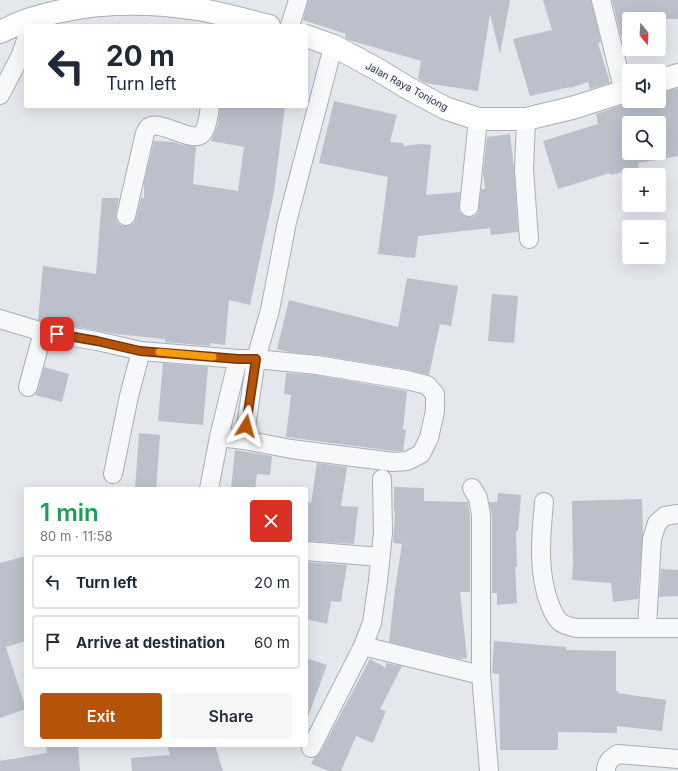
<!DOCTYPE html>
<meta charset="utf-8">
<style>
body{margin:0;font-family:Inter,sans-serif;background:#f6f6f7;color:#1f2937;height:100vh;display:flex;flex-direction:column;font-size:15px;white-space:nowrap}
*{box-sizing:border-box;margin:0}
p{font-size:13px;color:#747a83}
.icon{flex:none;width:22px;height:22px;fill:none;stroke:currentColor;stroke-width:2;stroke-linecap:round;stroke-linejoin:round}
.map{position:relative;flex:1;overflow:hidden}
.details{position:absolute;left:24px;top:487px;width:284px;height:260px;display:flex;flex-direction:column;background:#fff;border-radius:4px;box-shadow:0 4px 16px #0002}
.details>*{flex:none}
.top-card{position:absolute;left:24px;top:24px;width:284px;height:84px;border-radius:4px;box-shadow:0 4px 16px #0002;background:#fff;color:#1f2937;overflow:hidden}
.needle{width:26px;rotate:162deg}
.fabs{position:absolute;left:622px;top:12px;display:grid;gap:8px}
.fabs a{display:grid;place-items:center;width:44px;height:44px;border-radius:4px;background:#fff;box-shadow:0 4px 16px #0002;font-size:20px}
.pin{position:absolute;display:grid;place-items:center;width:34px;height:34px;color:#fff;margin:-17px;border-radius:8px;box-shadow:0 2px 6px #0006}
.me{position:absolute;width:44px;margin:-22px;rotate:8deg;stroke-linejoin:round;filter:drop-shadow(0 0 3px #0008)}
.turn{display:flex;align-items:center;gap:14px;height:84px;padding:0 16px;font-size:18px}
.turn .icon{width:52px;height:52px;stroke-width:2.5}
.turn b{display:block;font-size:28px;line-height:34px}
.round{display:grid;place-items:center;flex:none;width:42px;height:42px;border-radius:4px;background:#f6f6f7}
.summary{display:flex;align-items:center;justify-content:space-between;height:68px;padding:0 16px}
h1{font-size:24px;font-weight:600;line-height:30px;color:#1e9e55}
.button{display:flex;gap:8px;margin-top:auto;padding:8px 16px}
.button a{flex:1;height:46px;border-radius:4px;background:#b45309;color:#fff;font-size:16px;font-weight:600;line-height:46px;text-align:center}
.button a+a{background:#f6f6f7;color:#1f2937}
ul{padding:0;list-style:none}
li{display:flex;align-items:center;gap:12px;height:54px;margin:0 8px 6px;padding:0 8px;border:2px solid #e0e1e3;border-radius:4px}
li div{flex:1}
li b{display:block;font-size:15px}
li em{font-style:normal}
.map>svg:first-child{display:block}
.building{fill:#bbc0ca;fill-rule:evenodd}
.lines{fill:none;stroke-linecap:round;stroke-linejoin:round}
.minor-casing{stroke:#a9aeb7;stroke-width:20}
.secondary-casing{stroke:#a9aeb7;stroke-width:24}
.minor{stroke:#f7f8fa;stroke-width:18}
.secondary{stroke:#fff;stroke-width:22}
.route-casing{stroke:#753606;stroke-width:10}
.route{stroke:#b45309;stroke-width:7}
.slow{stroke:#f59e0b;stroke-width:7}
.labels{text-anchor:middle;stroke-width:3;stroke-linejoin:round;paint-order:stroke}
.street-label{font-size:10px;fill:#2b3445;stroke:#f4f6f9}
</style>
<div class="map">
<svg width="678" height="771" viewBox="0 0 678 771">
<rect width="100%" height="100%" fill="#e4e7ec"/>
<path class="building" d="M 308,0 L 510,0 L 500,54 L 490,14 L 478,91 L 425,83 L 418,79 L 421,61 L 349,40 L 345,38 L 346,34 L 303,20 Z
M 543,0 L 591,0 L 601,42 L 598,43 L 610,83 L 590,89 L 588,82 L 570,88 L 570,87 L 530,96 L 513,39 L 552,30 Z
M 612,0 L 678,0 L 678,19 L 629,19 L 629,34 L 621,36 Z
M 678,88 L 678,156 L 638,163 L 639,168 L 611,175 L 610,173 L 558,189 L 543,141 L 598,124 L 596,114 L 634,101 L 659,101 L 659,93 ZM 629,123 L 659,123 L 659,153 L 629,153 Z
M 334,101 L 397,115 L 390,142 L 403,143 L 404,146 L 421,144 L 431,145 L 426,195 L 460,192 L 459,211 L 463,215 L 468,217 L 473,217 L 478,213 L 481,189 L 485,189 L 483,172 L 487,137 L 510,134 L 514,168 L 518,232 L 491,235 L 490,228 L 418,236 L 415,258 L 378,254 L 388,177 L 319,163 Z
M 220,106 L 285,106 L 274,192 L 250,305 L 229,300 L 225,345 L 210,343 L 210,346 L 165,342 L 165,339 L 116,334 L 38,320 L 43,266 L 96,274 L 102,198 L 119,198 L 116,214 L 116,219 L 119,224 L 124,226 L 129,226 L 134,223 L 136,218 L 141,198 L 144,198 L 144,182 L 154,141 L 173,142 L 183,145 L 196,146 L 193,184 L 238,191 L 244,147 L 211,141 L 218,124 Z
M 407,278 L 458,286 L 451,326 L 440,324 L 429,375 L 409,370 L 319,355 L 289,352 L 277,349 L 289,300 L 398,327 Z
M 492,294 L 518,296 L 514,343 L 488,341 Z
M 163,363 L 208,367 L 203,425 L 158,421 Z
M 44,367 L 69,374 L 62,402 L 35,395 L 38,390 Z
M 286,373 L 316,375 L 407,391 L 403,429 L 406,430 L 403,451 L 393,451 L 286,437 L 291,395 L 284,394 Z
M 139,433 L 160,435 L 156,489 L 135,489 Z
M 235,450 L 272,456 L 270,475 L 257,474 L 255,489 L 231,489 Z
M 317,463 L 347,467 L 341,506 L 358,507 L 354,544 L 306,541 L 306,502 L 311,503 Z
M 394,487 L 424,488 L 424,501 L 468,502 L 470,516 L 470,592 L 460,592 L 467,658 L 460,659 L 389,642 L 395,589 L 402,544 L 393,543 L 395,511 L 394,511 Z
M 498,493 L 521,495 L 518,531 L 516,531 L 517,567 L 515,567 L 517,603 L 497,605 L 497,593 L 492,593 L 492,515 L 489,502 L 497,502 Z
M 642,499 L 643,534 L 638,599 L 613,602 L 611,583 L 572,580 L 573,563 L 572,501 Z
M 26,556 L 26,641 L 6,647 L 26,709 L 0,718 L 0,563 Z
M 306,562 L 347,565 L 341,602 L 331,601 L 327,624 L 306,619 Z
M 661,569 L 678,570 L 678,596 L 659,597 Z
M 494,641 L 566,647 L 566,650 L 616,651 L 616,691 L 618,691 L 618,693 L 666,700 L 662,731 L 617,726 L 617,733 L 558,732 L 558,750 L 500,750 L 499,674 L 492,673 Z
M 306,658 L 327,665 L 308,717 L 306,716 Z
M 370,659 L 386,668 L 386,663 L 402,666 L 380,709 L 386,711 L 373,743 L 356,736 L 341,771 L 329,771 L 311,764 L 314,758 L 320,753 Z
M 46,745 L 78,745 L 80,771 L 0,771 L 0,761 L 47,753 Z
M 167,745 L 215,745 L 223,771 L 132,771 L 131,758 L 170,755 Z"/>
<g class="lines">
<g class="minor-casing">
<path id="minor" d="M 601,0 L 624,92
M 290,26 L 298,0
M 0,95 L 20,57 L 26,40
M 526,119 L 524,170 L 529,239
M 469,207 L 478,119
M 126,216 L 145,133 C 146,132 147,129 148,128 C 160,117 195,148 204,131 C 208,124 209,114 210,106
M 0,319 L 43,332 L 97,341 L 141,351 L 238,359 L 256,359 L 317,365 L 407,380 L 427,385 L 435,394 L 435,411 L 429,438 L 421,454 L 407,461 L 393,462 L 291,449 L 244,440 L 219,437 L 209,489
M 28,387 L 43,332
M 219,437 L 238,359
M 244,440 L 256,359 L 270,310 L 287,222 L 329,62 L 334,46
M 113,474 L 129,396 L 141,351
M 472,488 L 478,498 L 481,515 L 481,675
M 544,502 C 541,536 537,572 550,605 C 552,610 555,617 559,621 C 564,626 572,627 578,628 L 678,628
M 306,551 L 380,557
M 647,627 L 652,539 L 657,523 L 665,516 L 678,514
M 363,646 L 372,623 L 378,581 L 383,533 L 382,479
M 311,748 L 363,646 L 481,675 L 489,771
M 606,771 C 606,762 610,759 618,754 L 678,759"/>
</g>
<g class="secondary-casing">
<path id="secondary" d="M 0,32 C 11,27 22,21 34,18 C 86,2 144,0 197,9 C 221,13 245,20 269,26
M 306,36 L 334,46 L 375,68 L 408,88 L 445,108 L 478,119 L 526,119 L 572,108 L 629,90
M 659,81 L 678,75"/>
</g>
<use href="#minor" class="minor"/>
<use href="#secondary" class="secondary"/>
</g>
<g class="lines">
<g class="route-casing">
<path id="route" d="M 57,334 L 97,341 L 140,351 L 238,359 L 256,359 L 246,426"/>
</g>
<use href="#route" class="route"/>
<path class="slow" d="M 159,352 L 213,357"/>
</g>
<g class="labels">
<g class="street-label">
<text transform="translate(407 86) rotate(28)" y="4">Jalan Raya Tonjong</text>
</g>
</g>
</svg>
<div class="fabs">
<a><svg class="needle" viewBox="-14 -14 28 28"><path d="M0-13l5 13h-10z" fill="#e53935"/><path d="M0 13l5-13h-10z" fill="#747a83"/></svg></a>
<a><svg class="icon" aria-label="sound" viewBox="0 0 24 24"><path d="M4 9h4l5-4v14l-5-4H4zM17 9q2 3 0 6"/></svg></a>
<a><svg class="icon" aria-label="search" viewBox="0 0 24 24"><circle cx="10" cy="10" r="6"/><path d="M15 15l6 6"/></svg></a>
<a>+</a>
<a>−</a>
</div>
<div class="pin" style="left:57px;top:334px;background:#d93025"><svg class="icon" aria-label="arrive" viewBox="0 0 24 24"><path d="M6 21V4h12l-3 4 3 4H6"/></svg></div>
<svg class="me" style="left:246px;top:426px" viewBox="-20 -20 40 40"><path d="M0-17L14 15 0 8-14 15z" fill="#b45309" stroke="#fff" stroke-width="4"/></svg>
<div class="top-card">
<div class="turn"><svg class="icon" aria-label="left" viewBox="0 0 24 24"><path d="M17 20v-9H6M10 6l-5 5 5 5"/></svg><div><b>20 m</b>Turn left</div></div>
</div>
<section class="details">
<div class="summary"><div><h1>1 min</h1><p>80 m · 11:58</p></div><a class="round" style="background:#d93025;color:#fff"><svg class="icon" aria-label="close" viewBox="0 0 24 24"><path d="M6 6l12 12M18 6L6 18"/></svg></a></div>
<ul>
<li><svg class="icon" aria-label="left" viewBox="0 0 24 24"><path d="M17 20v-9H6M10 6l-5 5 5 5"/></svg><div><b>Turn left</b></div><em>20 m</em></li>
<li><svg class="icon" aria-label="arrive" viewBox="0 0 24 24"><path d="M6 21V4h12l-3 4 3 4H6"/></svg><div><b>Arrive at destination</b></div><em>60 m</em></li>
</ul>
<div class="button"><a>Exit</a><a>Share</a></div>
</section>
</div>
